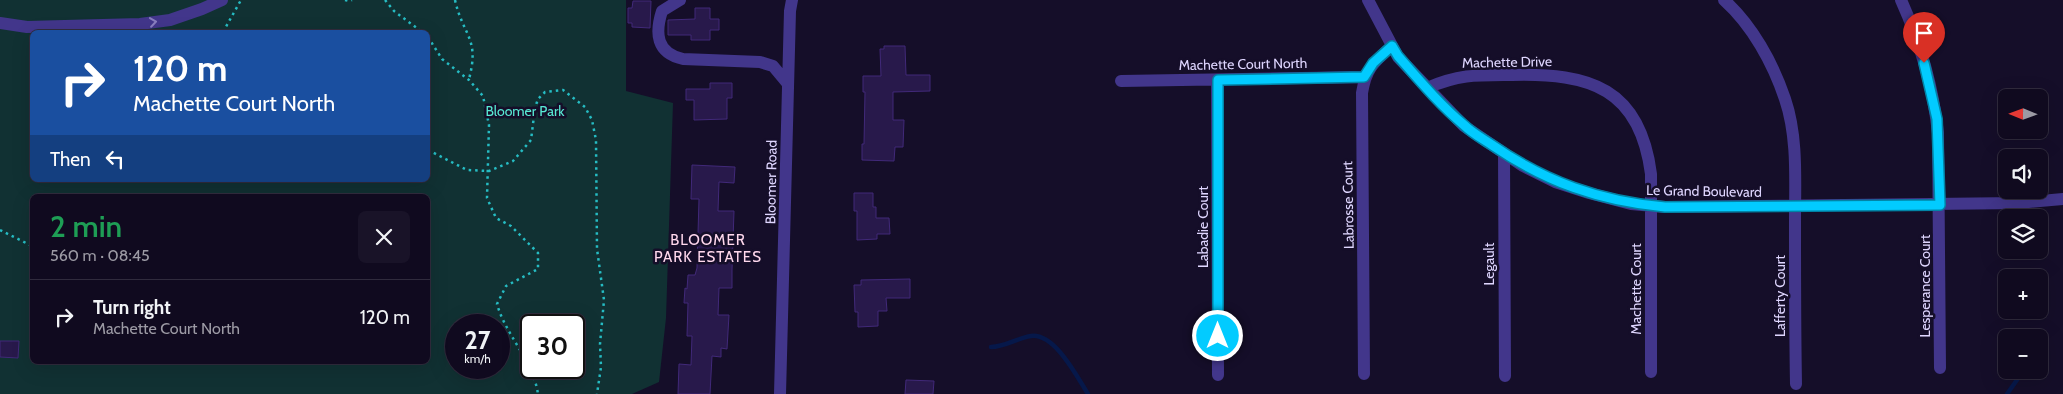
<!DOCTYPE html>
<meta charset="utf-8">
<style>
body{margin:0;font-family:Cabin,sans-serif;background:#191328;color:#f1f3f6;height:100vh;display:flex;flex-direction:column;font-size:19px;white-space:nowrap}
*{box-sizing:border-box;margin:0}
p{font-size:16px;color:#9c9aa4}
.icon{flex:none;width:28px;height:28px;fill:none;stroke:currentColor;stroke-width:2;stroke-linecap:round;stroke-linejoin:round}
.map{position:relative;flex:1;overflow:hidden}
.side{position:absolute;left:30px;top:194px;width:400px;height:170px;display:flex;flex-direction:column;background:#100a1f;border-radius:8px;box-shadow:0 5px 20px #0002,0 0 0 1px #302b3d}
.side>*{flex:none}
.banner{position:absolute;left:30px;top:30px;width:400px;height:152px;border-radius:8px;box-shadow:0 5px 20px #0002,0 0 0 1px #302b3d;background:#1a4fa0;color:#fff;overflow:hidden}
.needle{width:32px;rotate:271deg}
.buttons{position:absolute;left:1998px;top:89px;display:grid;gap:10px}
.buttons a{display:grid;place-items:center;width:50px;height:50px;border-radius:8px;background:#100a1f;box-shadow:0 5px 20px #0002,0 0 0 1px #302b3d;font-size:25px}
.speed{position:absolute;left:445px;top:314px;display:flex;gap:10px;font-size:25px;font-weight:700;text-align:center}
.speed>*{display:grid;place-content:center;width:65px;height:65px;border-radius:50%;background:#100a1f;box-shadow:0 5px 20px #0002,0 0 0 1px #302b3d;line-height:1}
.speed small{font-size:12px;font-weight:400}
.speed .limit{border:2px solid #111;border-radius:8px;background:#fff;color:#111}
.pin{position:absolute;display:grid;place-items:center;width:42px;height:42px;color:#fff;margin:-51px -21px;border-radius:50% 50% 50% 0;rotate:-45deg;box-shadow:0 0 5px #0007}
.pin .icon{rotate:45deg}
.me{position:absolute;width:55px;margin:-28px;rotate:0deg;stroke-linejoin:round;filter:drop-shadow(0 0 4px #0008)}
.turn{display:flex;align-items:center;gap:18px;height:105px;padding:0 20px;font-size:22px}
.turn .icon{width:65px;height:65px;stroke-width:2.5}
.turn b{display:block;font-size:35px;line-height:42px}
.then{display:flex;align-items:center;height:48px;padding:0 20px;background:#0003;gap:10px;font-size:19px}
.round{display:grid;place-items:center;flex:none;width:52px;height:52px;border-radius:8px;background:#191328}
.summary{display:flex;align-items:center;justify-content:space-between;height:85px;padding:0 20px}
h1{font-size:30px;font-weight:600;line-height:38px;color:#1e9e55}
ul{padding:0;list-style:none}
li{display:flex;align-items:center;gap:15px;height:75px;padding:0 20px;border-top:1px solid #302b3d}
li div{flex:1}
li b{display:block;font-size:19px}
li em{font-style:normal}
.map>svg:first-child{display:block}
.green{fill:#113133;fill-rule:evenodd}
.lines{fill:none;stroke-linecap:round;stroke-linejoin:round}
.stream{stroke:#06184a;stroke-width:4.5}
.building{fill:#28194b;stroke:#412979}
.path{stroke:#26bcc3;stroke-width:2.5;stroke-dasharray:2.5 4;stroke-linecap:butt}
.minor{stroke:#42368b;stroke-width:12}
.oneway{stroke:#897ebf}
.route-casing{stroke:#0184a6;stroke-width:12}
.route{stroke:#02cbff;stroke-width:9}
.labels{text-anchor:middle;stroke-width:5;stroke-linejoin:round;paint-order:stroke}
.street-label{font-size:14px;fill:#dfd6ff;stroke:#150e29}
.park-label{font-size:14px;fill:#58e9d4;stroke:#150e29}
.neighbourhood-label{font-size:15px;letter-spacing:1px;fill:#ffd8ed;stroke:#150e29}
</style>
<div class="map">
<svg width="2063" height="394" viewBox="0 0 2063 394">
<rect width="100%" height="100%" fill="#150e29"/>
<path class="green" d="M 0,0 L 626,0 L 626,91 L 673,103 L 666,318 L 659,382 L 632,394 L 0,394 ZM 32,32 L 428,32 L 428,180 L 32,180 ZM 32,196 L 428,196 L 428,361 L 32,361 ZM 456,325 L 499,325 L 499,368 L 456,368 ZM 531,325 L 574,325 L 574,368 L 531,368 Z"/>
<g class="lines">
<path class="stream" d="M 991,347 C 1005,347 1017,338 1031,336 C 1055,333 1077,377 1088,394
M 2007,394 L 2024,370"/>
</g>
<path class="building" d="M 633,1 L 651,1 L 650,28 L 632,27 L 632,23 L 628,23 L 628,8 L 632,8 Z
M 695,8 L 710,8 L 710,19 L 719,19 L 719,30 L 710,30 L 710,40 L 691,40 L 691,35 L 668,35 L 668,20 L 695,19 Z
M 884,46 L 905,46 L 906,75 L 930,75 L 930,91 L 893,92 L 893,120 L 904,120 L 903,147 L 895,147 L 894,161 L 862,160 L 862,144 L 864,144 L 865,92 L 863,92 L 863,76 L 881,76 L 880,49 L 884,49 Z
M 710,83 L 732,83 L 732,98 L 727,98 L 727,119 L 694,120 L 694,100 L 686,100 L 686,89 L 710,89 Z
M 692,165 L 735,167 L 734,183 L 719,182 L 718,211 L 734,211 L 732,270 L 732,288 L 719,288 L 718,315 L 729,315 L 727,349 L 721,348 L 721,357 L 712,356 L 710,394 L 678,394 L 679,364 L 691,365 L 692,336 L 687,336 L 688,303 L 684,303 L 685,288 L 687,289 L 688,275 L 695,275 L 697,268 L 699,199 L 691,199 Z
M 854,193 L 873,193 L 873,207 L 876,207 L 876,218 L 889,218 L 890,234 L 877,234 L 877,239 L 857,240 L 857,211 L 854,211 Z
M 910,279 L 910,298 L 886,298 L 887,311 L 878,311 L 878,326 L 858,327 L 858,312 L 855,312 L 854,285 L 861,285 L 861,280 Z
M 0,341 L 19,341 L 18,358 L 0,357 Z
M 906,380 L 934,381 L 933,394 L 905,394 Z"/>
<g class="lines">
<path class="path" d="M 345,0 L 349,1 L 352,0
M 385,0 L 394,11 L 422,32
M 455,0 C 463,36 480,38 469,79
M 223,32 L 241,0
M 428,37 L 442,59 L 469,80 L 483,96 L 489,125 L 487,198 L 496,218 L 511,226 L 538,253 L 538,269 L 506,286 L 497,304 C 506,336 533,360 538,394
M 428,150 L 467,170 L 489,171 L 513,161 L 531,140 L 535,108 L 538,99 L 545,92 L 563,90 L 585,107 L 592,120 L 596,140 L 597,249 L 604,300 L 600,344 L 601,367 L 597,394
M 0,230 L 32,246"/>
<path class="minor" d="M 680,0 L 662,11 C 655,33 656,53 683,59 L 760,62 L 773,66 L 788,84
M 1368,0 L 1398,57 L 1464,126 L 1523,166 L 1555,182 L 1589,193 L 1631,204 L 1665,207 L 2018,203 L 2063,199
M 1724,0 C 1752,25 1773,63 1785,99 C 1798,137 1795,181 1795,221 C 1795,275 1795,330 1796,384
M 1901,0 C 1920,42 1933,87 1938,133 L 1940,368
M 0,23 L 27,27 L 140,24 L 170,20 L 202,9 L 222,0
M 1217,80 L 1218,375
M 1121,81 L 1364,77
M 1427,88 C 1460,74 1477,75 1512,75 C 1590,73 1640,88 1651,174 L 1651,372
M 1504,153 L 1505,376
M 1364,374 L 1362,93 C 1366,68 1374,62 1392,46
M 780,394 L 790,11 L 792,0"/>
</g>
<defs><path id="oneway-chevron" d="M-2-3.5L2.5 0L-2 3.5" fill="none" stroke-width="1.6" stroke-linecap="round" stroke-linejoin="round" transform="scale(1.25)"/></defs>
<use class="oneway" href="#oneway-chevron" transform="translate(153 22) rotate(-8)"/>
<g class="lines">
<g class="route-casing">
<path id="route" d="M 1218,336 L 1218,80 L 1364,77 L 1373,63 L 1392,46 L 1398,56 C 1419,80 1440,105 1464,125 C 1472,133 1483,139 1492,145 C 1546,182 1599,201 1665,207 L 1940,205 L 1937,119 L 1924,63"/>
</g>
<use href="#route" class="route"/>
</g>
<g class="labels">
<g class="street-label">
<text transform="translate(1507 62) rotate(-1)" y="5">Machette Drive</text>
<text transform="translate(1243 64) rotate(-1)" y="5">Machette Court North</text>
<text transform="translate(771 182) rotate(-89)" y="5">Bloomer Road</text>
<text transform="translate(1704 191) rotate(1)" y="5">Le Grand Boulevard</text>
<text transform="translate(1348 205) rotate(-91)" y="5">Labrosse Court</text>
<text transform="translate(1203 227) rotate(-90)" y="5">Labadie Court</text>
<text transform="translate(1489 264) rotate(-90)" y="5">Legault</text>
<text transform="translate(1925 286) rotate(-90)" y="5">Lesperance Court</text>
<text transform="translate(1636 289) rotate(-90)" y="5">Machette Court</text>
<text transform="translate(1780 296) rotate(-90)" y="5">Lafferty Court</text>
</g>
<g class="park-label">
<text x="525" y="116">Bloomer Park</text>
</g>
<g class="neighbourhood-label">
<text x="708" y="245">BLOOMER<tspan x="708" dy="17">PARK ESTATES</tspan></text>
</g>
</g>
</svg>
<div class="buttons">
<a><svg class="needle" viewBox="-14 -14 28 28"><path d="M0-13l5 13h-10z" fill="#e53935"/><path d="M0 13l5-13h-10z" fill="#9c9aa4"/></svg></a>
<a><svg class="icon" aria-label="sound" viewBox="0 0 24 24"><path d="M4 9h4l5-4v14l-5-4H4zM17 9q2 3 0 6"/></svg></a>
<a><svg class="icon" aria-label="layers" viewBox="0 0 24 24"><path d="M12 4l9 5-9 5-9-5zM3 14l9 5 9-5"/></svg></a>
<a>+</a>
<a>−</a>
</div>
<div class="speed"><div>27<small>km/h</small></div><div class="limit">30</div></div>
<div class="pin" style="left:1924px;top:63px;background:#d93025"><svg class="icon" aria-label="arrive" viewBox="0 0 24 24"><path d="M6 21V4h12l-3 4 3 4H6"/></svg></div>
<svg class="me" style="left:1218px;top:336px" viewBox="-20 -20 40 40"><circle r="17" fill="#02cbff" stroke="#fff" stroke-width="3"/><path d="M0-11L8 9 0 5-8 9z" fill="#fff"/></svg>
<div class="banner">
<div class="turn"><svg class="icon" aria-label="right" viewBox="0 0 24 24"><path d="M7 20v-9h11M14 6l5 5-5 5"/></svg><div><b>120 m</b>Machette Court North</div></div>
<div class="then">Then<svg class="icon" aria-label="left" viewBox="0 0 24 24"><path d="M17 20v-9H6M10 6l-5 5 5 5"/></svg></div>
</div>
<section class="side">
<div class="summary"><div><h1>2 min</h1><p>560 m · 08:45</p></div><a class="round"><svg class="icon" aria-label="close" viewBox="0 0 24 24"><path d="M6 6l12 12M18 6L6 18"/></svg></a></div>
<ul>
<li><svg class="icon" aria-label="right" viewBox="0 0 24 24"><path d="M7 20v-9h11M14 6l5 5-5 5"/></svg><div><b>Turn right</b><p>Machette Court North</p></div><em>120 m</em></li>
</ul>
</section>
</div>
